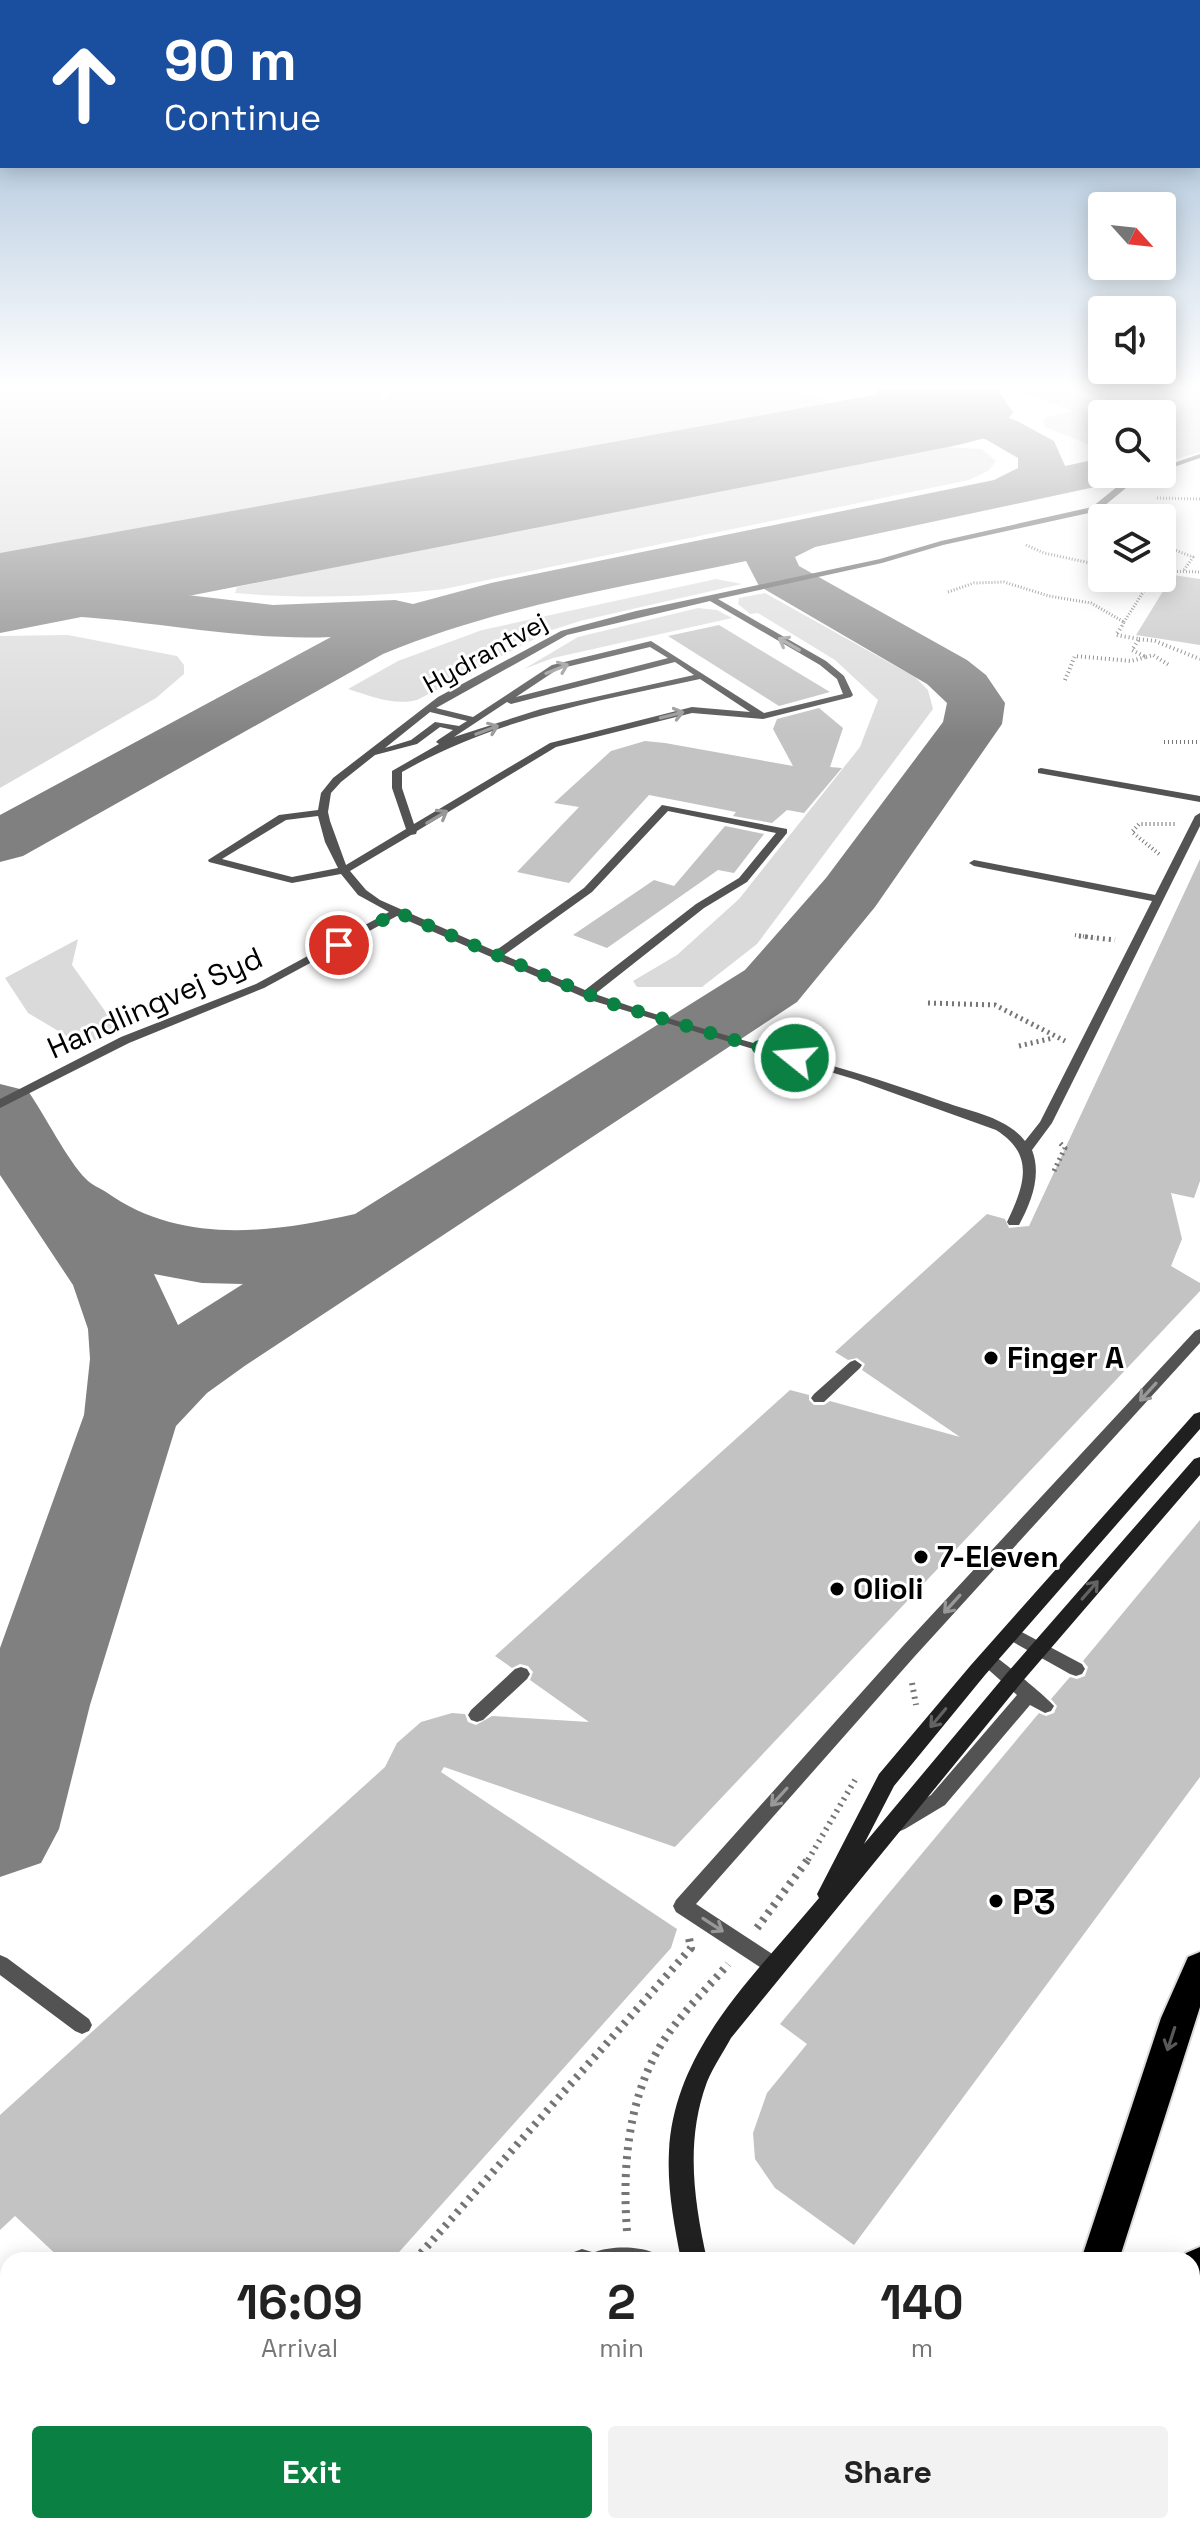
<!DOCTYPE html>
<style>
body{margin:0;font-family:"Space Grotesk",sans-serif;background:#f2f2f2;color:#222;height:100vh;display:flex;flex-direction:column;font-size:30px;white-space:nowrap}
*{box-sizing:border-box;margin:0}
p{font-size:26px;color:#767676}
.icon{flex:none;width:44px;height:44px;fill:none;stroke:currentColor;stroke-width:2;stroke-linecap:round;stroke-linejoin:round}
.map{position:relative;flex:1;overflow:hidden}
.details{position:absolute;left:0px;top:2252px;width:1200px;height:282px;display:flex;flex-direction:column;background:#fff;border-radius:24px 24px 0 0;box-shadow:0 4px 20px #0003}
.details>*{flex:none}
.hud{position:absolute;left:0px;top:0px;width:1200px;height:168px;box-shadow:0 4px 20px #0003;background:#1a4fa0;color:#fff;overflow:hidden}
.needle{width:52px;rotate:117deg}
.buttons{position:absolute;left:1088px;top:192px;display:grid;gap:16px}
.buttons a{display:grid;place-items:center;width:88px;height:88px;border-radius:8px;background:#fff;box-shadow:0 4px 20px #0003;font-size:40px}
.pin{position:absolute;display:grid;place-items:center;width:68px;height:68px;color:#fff;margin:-34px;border:4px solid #fff;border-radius:50%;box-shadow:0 2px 8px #0007}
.me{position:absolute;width:88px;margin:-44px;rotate:287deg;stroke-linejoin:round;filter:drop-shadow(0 0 6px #0008)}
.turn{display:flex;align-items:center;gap:28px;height:168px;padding:0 32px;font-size:36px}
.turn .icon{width:104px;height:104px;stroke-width:2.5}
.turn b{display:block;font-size:56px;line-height:68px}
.eta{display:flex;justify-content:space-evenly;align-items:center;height:136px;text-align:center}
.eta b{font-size:48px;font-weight:600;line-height:56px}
.primary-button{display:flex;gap:16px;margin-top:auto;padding:16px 32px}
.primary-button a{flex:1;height:92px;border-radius:8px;background:#0b8043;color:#fff;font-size:32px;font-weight:600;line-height:92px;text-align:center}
.primary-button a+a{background:#f2f2f2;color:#222}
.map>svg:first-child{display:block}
.green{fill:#dadada}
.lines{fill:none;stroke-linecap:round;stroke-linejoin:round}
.taxiway{fill:#808080;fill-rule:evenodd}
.runway{fill:#808080;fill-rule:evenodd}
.building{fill:#c3c3c3}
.highway-casing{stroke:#dbdbdb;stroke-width:4}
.path-far4{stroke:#757575;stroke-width:3;stroke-dasharray:1 2;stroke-linecap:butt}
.path-far3{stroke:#757575;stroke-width:4;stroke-dasharray:1 3;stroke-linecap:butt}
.path-far2{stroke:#757575;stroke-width:5;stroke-dasharray:2 4;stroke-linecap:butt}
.path-far1{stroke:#757575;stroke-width:6;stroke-dasharray:2 5;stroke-linecap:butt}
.path{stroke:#757575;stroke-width:8;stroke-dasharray:3 6;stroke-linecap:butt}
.lane{fill:#535353;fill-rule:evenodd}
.secondary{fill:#202020;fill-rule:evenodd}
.highway{fill:#000;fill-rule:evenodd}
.oneway{stroke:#989898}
.oneway2{stroke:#636363}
.oneway3{stroke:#595959}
.route{stroke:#0b8043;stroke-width:14;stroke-dasharray:0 25.2}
.poi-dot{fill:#000;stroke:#fff;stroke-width:3}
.labels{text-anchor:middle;stroke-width:6;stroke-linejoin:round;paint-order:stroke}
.far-street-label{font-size:26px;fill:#000;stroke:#fff}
.street-label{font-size:30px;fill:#000;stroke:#fff}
.poi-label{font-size:30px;font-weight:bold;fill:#000;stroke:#fff;text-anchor:start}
.near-poi-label{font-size:36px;font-weight:bold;fill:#000;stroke:#fff;text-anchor:start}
</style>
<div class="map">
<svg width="1200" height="2533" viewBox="0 0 1200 2533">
<rect width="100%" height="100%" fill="#fff"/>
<path class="green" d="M 0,388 L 385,388 L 377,399 L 385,400 L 394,388 L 439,391 L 460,388 L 788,388 L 828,401 L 792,416 L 720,434 L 362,501 L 351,493 L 0,557 Z
M 1011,388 L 1059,388 L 1113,409 L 1125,407 L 1076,388 L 1200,388 L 1200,452 L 1169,461 L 1162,458 L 1162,414 L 1102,414 L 1102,450 L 1045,427 L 1043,421 L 1046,417 L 1072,411 Z
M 913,445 L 982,449 L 996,461 L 988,471 L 969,480 L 444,589 C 373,597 306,599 235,593 L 237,587 L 427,548 L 417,539 Z
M 716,579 L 742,584 L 580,621 L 552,630 L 417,700 C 393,706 371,696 348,689 L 398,661 L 482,630 Z
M 765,593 L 915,677 L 928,690 L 933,709 L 757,944 L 702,987 L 637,987 L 633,981 L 677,955 L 739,899 L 860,747 L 878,700 L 835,660 L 758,613 L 750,614 L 738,604 L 739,598 Z
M 698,608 L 717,610 L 732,618 L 553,658 L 524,669 L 578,637 Z
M 68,635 L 177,656 L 184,665 L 184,674 L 156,698 L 0,788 L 0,636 Z
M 78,939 L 72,965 L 105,1011 L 115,1031 L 79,1048 L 65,1035 L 28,1013 L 5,978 Z"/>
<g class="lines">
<path class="taxiway" d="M 875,388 L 932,388 L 1019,422 L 1054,441 L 1065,466 L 1102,458 L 1102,474 L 1124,474 L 1118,482 L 815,547 L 795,557 L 799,566 L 967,660 L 986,675 L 1005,703 L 1002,724 L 875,907 L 797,1002 L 246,1365 L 207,1393 L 176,1426 L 90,1705 L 59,1829 L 41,1863 L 0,1877 L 0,1648 L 84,1415 L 90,1359 L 88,1329 L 73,1285 L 0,1175 L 0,1084 L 28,1091 C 45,1115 67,1160 86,1179 C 90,1184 100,1188 106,1192 C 180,1245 271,1233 355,1214 L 745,970 L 826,878 L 943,722 L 947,703 L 927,684 L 759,586 L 746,561 C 623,587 499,606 383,654 L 23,856 L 0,862 L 0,815 L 331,637 C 219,642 111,609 0,616 L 0,584 L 101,585 L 273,605 L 395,600 L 413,604 L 491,583 L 994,480 L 1018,468 L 1018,458 L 987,440 L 881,397 ZM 154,1274 L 202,1283 L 243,1284 L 178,1325 Z"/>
<path class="runway" d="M 912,388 L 992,388 L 997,389 L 1013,412 L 997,435 L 958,445 L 0,633 L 0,553 Z"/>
</g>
<path class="building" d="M 1173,575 L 1200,579 L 1200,645 L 1136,635 Z
M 719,625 L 830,692 L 779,706 L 668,636 Z
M 819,708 L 843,728 L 830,767 L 842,768 L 804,813 L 787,810 L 772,823 L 733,816 L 736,812 L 649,795 L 569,883 L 517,872 L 579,807 L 554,803 L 611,751 L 645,741 L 665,743 L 793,766 L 773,729 L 777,719 Z
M 725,826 L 764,834 L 734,873 L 718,870 L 607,948 L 573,935 L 654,880 L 674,886 Z
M 1200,859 L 1200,1181 L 1194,1198 L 1171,1193 L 1182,1239 L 1171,1266 L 1200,1283 L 1200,1291 L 675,1847 L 444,1767 L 441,1772 L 677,1929 L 671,1948 L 392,2260 L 62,2260 L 15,2216 L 0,2230 L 0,2115 L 385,1767 L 397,1743 L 421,1722 L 452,1713 L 465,1714 L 468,1722 L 476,1725 L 492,1716 L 589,1722 L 530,1680 L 533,1672 L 528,1666 L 520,1664 L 512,1668 L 495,1656 L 790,1390 L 809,1395 L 809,1400 L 814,1405 L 824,1405 L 830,1401 L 960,1437 L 862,1370 L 865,1364 L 857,1358 L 848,1360 L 835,1352 L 987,1214 L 1005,1219 L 1009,1228 L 1029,1226 Z
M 1200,1520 L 1200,1777 L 854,2245 L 775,2188 L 755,2159 L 753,2133 L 767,2093 L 807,2044 L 780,2024 L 1039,1713 L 1046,1716 L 1054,1713 L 1057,1706 L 1051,1699 L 1070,1677 L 1077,1679 L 1085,1676 L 1088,1667 L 1083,1661 Z"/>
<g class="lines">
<g class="highway-casing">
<path id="highway" d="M 1200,1952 L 1200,2007 L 1119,2260 L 1081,2260 L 1161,2018 L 1188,1957 Z
M 1200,2247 L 1200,2295 L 1192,2298 L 1192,2260 L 1182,2260 L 1186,2253 Z
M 1192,2511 L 1200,2533 L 1159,2533 L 1157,2526 L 1192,2526 Z
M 1105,2526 L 1147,2526 L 1148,2533 L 1106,2533 Z"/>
</g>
<path class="path-far4" d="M 1157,498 L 1200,499
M 1026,545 L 1044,553 L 1090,563
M 1162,545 L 1193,557 L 1184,570
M 1102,565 L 1090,563 L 1102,567
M 1162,571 L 1200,572
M 948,592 L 974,583 L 1004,582 L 1049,596 L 1091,603 L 1124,622 L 1121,628
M 1124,622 L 1149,583 L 1134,578"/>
<path class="path-far3" d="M 1139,639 L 1155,641 L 1200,659
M 1146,657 L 1153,655 L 1169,665
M 1065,680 L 1075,656 L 1131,661 L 1146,657 L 1132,650 L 1139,639 L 1116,635 L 1122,626
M 1164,742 L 1200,742
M 1159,854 L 1132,832 L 1139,824 L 1175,824
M 1075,935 L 1095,938"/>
<path class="path-far2" d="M 1079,936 L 1115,940
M 928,1003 L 995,1005 L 1065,1041
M 1019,1046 L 1053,1038
M 1054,1171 L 1065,1148 L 1059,1142"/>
<path class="path-far1" d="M 912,1683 L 916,1705
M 808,1860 L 855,1780"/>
<path class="path" d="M 757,1928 L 809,1858
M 627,2231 C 622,2166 628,2096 664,2040 C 682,2012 707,1989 728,1964
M 415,2260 L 691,1948 L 689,1938
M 15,2533 L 22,2526
M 185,2533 L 192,2526
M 603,2533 L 607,2526"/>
<path class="lane" d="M 1200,454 L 1200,458 L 1162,471 L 1162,467 Z
M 1133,474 L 1143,474 L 1098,511 L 943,545 L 882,563 L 718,599 L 826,661 L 844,676 L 853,695 L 851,697 L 763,719 L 692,713 L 556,747 L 417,831 L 416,834 L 411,835 L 350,871 L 366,890 L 380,900 L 495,951 L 584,888 L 662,805 L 787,829 L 787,833 L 747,882 L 704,908 L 595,994 C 710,1035 829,1060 944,1102 C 972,1112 1006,1117 1025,1141 L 1040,1122 L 1152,901 L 974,866 L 969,863 L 974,860 L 1155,895 L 1195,816 L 1200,813 L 1200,826 L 1052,1123 L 1032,1150 C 1042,1175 1031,1203 1019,1225 L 1009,1225 L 1007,1222 C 1024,1186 1036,1155 996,1130 L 857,1080 L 590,1000 L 397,916 L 264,988 L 129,1043 L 0,1108 L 0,1099 L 121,1037 L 256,984 L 389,912 L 358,895 L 341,874 L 292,883 L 209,862 L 208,860 L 279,815 L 318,810 L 321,793 L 333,778 L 438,697 L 561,631 L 636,611 L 880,559 L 941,541 L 1092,507 ZM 710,601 L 820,665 L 837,679 L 843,694 L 764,713 L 651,641 L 552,665 L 473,717 L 436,708 L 567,635 ZM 650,647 L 668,658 L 516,697 L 558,669 ZM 675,662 L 694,675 L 541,709 L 454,737 L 507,702 L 511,704 ZM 700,679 L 750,712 L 692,707 L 550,743 L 414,824 L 402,788 L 402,772 C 494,719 597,701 700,679 ZM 430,712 L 467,721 L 459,726 L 435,722 L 411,740 L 385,748 ZM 440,727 L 453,730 L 438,740 L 436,742 L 439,744 L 392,771 L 392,788 L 406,829 L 346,865 L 330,821 L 328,812 L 331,793 L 341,782 L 375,755 L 417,744 ZM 668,811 L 776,833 L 739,878 L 696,904 L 585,990 L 504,955 L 592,892 ZM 318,816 L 325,842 L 338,868 L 292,877 L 222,859 L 286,820 Z
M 1041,768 L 1200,796 L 1200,802 L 1038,773 L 1038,769 Z
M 1200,1329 L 1200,1343 L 915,1656 L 696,1904 L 783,1961 L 786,1967 L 783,1973 L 776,1976 L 769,1973 L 676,1912 L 673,1906 L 676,1900 L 903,1646 L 1195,1331 Z
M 855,1360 L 862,1365 L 860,1368 L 824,1402 L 814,1402 L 811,1398 L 814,1394 L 850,1362 Z
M 1012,1627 L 1082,1664 L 1085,1669 L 1082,1674 L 1076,1676 L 1070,1674 L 1006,1638 L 1003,1633 L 1006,1628 Z
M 988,1652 C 996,1655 1049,1699 1054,1706 L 1051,1711 L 1045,1713 L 1030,1705 L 945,1805 L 905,1829 L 898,1832 L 891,1829 L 889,1824 L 891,1819 L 931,1795 L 1017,1695 L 982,1664 L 979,1659 L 982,1654 Z
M 521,1667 L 527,1669 L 530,1674 L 527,1679 L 483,1720 L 477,1722 L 471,1720 L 468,1715 L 471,1710 L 515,1669 Z
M 0,1955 L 7,1958 L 89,2019 L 92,2025 L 89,2031 L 82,2034 L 75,2031 L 0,1975 Z
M 582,2249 L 592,2252 L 594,2256 L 595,2252 C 610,2246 637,2246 652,2252 L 655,2260 L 571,2260 L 574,2252 Z
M 0,2400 L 8,2404 L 8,2432 L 0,2428 Z
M 94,2526 L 122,2526 L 119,2533 L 91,2533 Z"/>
<path class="secondary" d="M 1200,1412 L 1200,1429 L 985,1675 L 894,1786 L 864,1844 L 1007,1673 L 1194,1459 L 1200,1457 L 1200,1475 L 1021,1683 L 731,2038 C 723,2053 713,2067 707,2082 C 685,2141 694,2201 707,2260 L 681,2260 C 674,2224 667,2188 669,2151 C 674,2048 757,1973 819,1898 L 817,1894 L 879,1774 L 971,1665 L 1194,1414 Z
M 675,2526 L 708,2526 L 705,2533 L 672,2533 Z
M 1057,2526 L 1091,2526 L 1094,2533 L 1060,2533 Z"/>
<use href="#highway" class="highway"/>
</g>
<defs><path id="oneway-shaft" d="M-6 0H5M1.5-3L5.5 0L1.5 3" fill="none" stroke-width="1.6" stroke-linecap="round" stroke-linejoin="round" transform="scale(2)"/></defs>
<g class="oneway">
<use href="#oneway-shaft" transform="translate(789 644) rotate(-150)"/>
<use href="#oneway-shaft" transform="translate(557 669) rotate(-22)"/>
<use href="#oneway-shaft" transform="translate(672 715) rotate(-14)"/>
<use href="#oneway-shaft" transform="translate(487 730) rotate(-21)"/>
<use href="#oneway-shaft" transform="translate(437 817) rotate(-31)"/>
<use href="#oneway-shaft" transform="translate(1148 1392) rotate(132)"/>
<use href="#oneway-shaft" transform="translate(952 1604) rotate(132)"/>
<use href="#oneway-shaft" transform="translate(779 1797) rotate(132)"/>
<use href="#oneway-shaft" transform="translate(713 1925) rotate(33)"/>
</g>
<g class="oneway2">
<use href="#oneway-shaft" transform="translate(1090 1590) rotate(-49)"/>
<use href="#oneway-shaft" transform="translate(938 1718) rotate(130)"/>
</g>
<use class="oneway3" href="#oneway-shaft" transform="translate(1171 2039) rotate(108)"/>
<linearGradient id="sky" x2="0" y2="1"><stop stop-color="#8baccc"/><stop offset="0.52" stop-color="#fff"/><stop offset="1" stop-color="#fff" stop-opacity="0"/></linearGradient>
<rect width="1200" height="742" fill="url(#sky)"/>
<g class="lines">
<path class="route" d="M 339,945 L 397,912 L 606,1002 L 795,1058"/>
</g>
<g class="poi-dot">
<circle cx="991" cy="1358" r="8"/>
<circle cx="921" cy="1557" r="8"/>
<circle cx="837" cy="1589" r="8"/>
<circle cx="996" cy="1901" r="8"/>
</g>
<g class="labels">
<g class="far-street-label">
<text transform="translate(485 653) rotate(-29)" y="9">Hydrantvej</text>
</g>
<g class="street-label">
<text transform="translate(155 1003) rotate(-24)" y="10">Handlingvej Syd</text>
</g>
<g class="poi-label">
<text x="1007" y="1368">Finger A</text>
<text x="937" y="1567">7-Eleven</text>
<text x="853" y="1599">Olioli</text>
</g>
<g class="near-poi-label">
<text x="1012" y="1914">P3</text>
</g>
</g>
</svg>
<div class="buttons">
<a><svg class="needle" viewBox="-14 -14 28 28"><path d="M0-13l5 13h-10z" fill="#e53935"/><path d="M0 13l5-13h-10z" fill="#767676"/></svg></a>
<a><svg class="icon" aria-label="sound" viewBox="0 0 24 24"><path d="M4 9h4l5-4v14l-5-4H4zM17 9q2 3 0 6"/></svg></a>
<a><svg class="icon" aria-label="search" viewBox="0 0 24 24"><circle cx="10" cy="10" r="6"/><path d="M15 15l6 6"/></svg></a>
<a><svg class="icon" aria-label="layers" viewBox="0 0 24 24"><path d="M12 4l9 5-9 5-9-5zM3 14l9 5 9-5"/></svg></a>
</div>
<div class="pin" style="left:339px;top:945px;background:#d93025"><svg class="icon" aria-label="arrive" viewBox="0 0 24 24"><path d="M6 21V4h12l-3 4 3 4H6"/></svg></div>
<svg class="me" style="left:795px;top:1058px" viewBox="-20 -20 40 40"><circle r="17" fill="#0b8043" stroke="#fff" stroke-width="3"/><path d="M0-11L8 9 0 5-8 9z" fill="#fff"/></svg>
<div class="hud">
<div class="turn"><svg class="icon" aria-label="ahead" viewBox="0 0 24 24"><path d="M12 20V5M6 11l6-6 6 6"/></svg><div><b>90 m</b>Continue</div></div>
</div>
<section class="details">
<div class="eta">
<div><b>16:09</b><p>Arrival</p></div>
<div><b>2</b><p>min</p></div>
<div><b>140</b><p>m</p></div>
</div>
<div class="primary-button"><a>Exit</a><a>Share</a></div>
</section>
</div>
